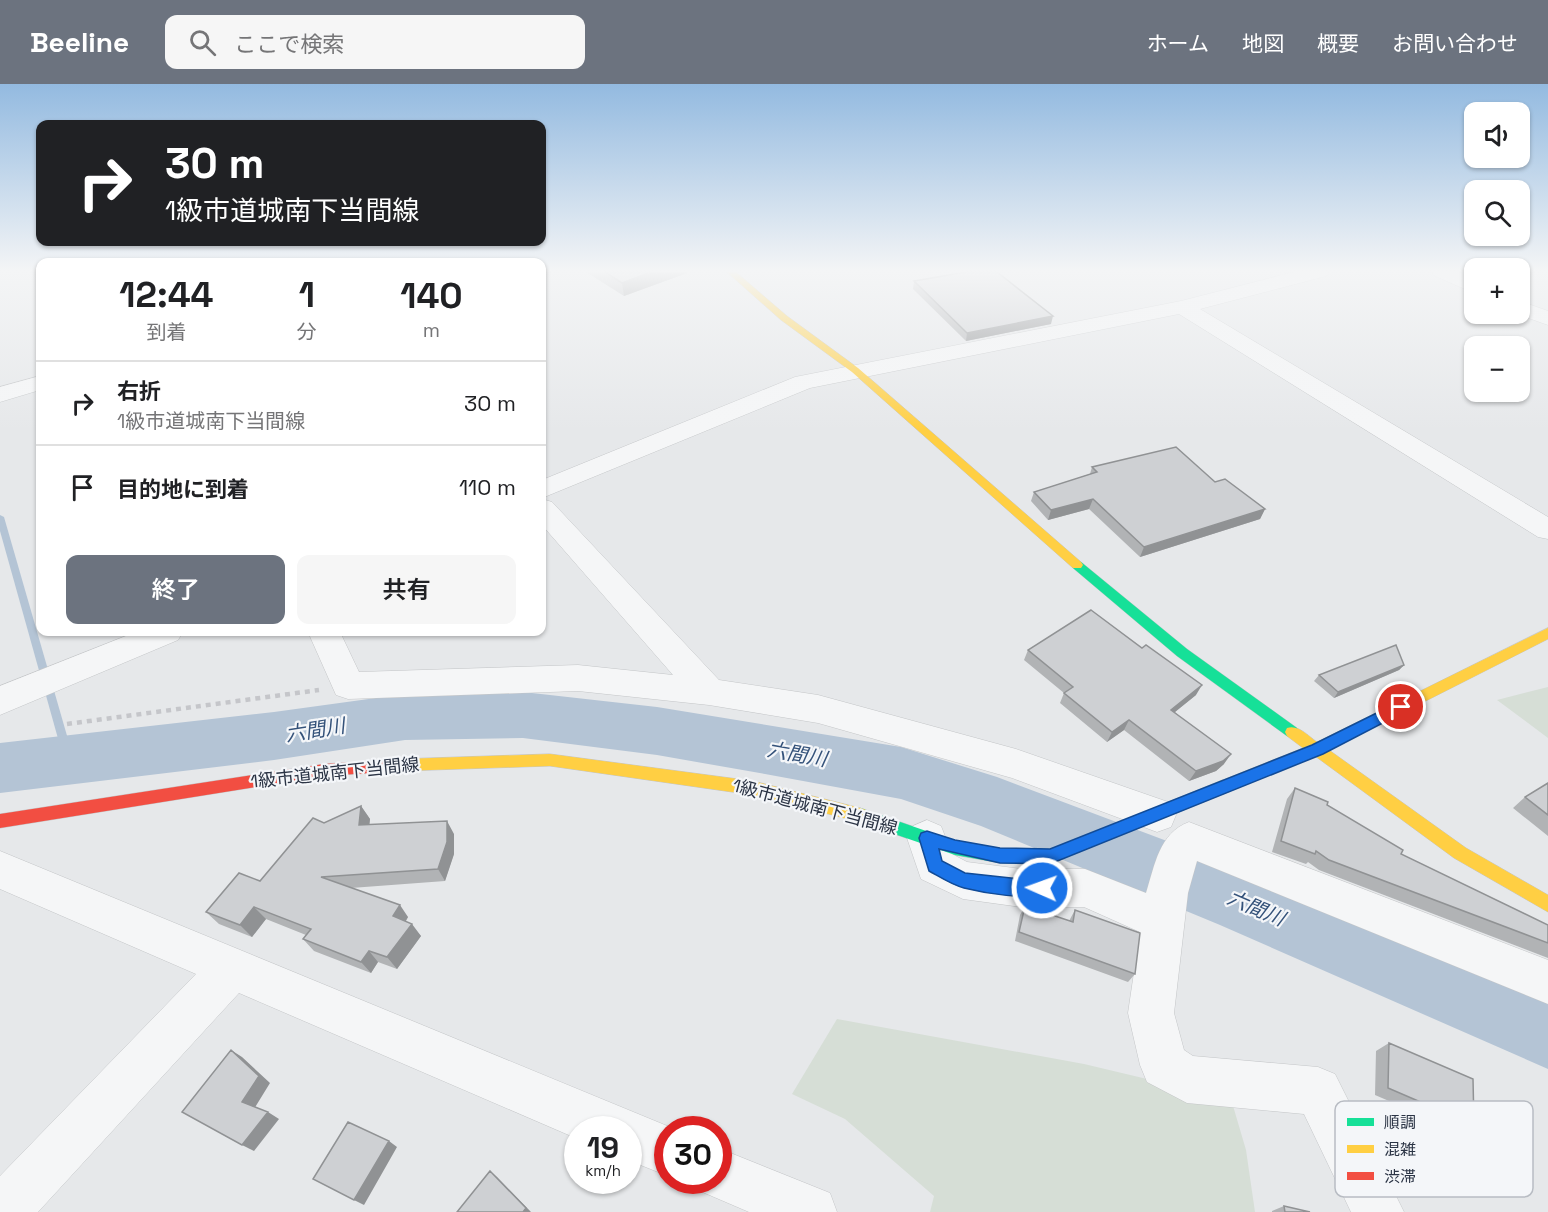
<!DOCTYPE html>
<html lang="ja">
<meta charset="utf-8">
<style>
body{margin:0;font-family:"Space Grotesk","Noto Sans JP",sans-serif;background:#f6f6f6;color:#202124;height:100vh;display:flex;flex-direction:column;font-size:22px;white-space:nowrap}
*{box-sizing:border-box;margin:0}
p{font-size:20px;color:#757577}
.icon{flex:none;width:33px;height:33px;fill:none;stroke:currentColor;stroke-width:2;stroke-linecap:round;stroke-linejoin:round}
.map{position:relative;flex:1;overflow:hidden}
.panel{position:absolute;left:36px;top:174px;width:510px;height:378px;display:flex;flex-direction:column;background:#fff;border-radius:12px;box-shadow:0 2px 4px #0004}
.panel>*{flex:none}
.guide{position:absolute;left:36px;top:36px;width:510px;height:126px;border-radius:12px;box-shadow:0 2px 4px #0004;background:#202124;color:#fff;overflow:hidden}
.tools{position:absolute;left:1464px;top:18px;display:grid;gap:12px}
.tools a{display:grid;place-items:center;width:66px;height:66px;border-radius:12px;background:#fff;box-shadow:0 2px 4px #0004;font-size:30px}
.speed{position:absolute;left:564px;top:1032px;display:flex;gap:12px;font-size:30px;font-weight:700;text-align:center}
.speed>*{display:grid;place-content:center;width:78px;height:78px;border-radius:50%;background:#fff;box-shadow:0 2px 4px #0004;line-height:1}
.speed small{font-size:15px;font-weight:400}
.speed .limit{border:9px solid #d22;background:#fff;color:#111}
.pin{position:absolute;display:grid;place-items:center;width:51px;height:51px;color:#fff;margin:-26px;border:3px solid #fff;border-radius:50%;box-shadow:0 2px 6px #0007}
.me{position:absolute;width:66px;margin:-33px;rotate:272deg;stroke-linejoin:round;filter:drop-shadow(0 0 4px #0008)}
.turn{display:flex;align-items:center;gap:21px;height:126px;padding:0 30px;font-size:27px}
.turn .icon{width:78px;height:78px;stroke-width:2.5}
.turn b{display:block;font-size:42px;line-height:51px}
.eta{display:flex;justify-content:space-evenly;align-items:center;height:102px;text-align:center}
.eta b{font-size:36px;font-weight:600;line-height:42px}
.button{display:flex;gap:12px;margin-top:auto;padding:12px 30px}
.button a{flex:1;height:69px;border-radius:12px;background:#6c737f;color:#fff;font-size:24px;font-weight:600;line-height:69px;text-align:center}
.button a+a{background:#f6f6f6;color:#202124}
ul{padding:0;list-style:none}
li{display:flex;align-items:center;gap:18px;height:84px;padding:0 30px;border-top:2px solid #e0e0e0}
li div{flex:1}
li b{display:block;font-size:22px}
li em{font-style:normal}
header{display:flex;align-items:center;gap:36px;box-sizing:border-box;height:84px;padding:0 30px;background:#6c737f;color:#fff}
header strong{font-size:28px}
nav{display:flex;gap:33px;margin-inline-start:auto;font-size:21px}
.search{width:420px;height:54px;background:#f6f6f6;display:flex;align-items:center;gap:15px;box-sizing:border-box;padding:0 21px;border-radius:12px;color:#757577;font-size:22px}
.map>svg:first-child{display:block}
.green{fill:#d6ded6}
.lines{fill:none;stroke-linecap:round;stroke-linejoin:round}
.stream{fill:#b4c4d5;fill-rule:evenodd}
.river{fill:#b4c4d5;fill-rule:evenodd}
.street-casing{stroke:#c4c6c8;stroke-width:1}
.fast-casing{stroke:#c4c6c8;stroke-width:1}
.slow-casing{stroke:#c4c6c8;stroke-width:1}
.jam-casing{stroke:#c4c6c8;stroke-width:1}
.path{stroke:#c5c6ca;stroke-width:4.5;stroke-dasharray:5 5;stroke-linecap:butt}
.street{fill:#f5f6f7;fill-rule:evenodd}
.fast{fill:#16e098;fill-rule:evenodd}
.slow{fill:#ffcf43;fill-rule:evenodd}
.jam{fill:#f24e42;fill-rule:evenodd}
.wall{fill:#b1b3b5}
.shaded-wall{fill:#909294}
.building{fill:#ced0d3;stroke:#909294;stroke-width:1.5}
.route{fill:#1a73e8;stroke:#114b97;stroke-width:1.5}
.labels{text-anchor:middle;stroke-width:4.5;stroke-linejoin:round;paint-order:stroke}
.street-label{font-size:18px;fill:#2b3445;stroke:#f4f6f9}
.water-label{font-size:20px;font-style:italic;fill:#34527a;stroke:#f4f6f9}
.key{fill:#f4f6f9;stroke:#b8bcc3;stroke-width:1.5}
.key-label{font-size:16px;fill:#2b3445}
</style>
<header>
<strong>Beeline</strong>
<div class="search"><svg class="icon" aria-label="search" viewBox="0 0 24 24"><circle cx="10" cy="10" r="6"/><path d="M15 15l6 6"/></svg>ここで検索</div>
<nav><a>ホーム</a><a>地図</a><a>概要</a><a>お問い合わせ</a></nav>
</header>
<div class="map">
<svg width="1548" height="1128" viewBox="0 0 1548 1128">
<rect width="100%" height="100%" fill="#e6e8ea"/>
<path class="green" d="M 1548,603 L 1548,654 L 1497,616 Z
M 837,935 L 1084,980 L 1231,1015 L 1246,1066 L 1255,1128 L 930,1128 L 934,1112 L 845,1035 L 792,1010 Z"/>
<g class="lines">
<path class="stream" d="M 0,431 L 4,433 L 74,676 L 73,679 L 69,680 L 65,679 L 64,676 L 0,447 Z"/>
<path class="river" d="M 523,608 L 657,623 L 901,663 L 997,693 L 1244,786 L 1548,909 L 1548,985 L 1220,841 L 981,742 L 901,715 L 765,690 L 657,671 L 523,654 L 405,656 L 274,676 L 0,709 L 0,659 L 274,628 L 405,610 Z"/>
<g class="street-casing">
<path id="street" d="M 1294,188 L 1329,188 L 1326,192 L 1200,225 L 1548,433 L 1548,455 L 1538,453 L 1179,230 L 810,304 L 542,414 L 542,396 L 795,293 L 1181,217 Z
M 1432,188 L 1459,188 L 1474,196 L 1474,209 L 1435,192 Z
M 1520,217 L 1548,227 L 1548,241 L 1517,230 L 1520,230 Z
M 40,292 L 40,306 L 0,318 L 0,303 Z
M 542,415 L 552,418 L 719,596 L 818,611 L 1016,665 L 1171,719 L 1176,731 L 1171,743 L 1157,748 L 1012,694 L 818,639 L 709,621 L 578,607 L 348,615 L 336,611 L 308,548 L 340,548 L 359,588 L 578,581 L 673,591 L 542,441 Z
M 136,548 L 183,548 L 178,556 L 0,631 L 0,602 Z
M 927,736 L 941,742 L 952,770 L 967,778 L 1021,785 L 1085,785 L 1146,809 C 1155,781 1159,749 1189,738 L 1548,876 L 1548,920 L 1197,777 L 1188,809 L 1174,929 L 1184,966 L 1193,972 L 1318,983 L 1335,990 L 1404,1128 L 1351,1128 L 1304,1030 L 1187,1019 L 1147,998 L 1140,981 L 1128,929 L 1140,848 L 1084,823 L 1021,823 L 963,815 L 921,795 L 907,754 L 913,742 Z
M 0,767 L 677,1046 L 668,1046 L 668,1092 L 628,1076 L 628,1046 L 578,1046 L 578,1055 L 239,909 L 38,1128 L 0,1128 L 0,1092 L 196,890 L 0,805 Z
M 718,1064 L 830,1109 L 837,1128 L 749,1128 L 700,1107 L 696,1096 L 718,1096 Z"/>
</g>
<g class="fast-casing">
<path id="fast" d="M 1077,477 L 1081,478 L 1187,565 L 1297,644 L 1299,648 L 1297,652 L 1292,654 L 1287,652 L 1177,572 L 1073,484 L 1071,481 Z
M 1223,696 L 1228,698 L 1231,703 L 1228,708 L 1050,780 L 1000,779 L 955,771 L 854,736 L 852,731 L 854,726 L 860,724 L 955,757 L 1000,765 L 1050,766 Z"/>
</g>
<g class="slow-casing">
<path id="slow" d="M 727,188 L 736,188 L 787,232 L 858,284 L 1081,478 L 1083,481 L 1081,484 L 1073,484 L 852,288 L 781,236 Z
M 1548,544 L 1548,555 L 1329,666 L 1466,764 L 1548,811 L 1548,828 L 1454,774 L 1315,672 L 1223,710 L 1218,708 L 1215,703 L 1218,698 L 1303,664 L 1287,652 L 1285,648 L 1287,644 C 1298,640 1308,652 1317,658 Z
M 550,670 L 753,697 L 860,724 L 866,726 L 868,731 L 866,736 L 860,738 L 753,711 L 550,682 L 402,687 L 397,685 L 394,681 L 397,677 L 402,675 Z"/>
</g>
<g class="jam-casing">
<path id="jam" d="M 402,675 L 407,677 L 410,681 L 407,685 L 402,687 L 324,692 L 0,744 L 0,730 L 324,680 Z"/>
</g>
<path class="path" d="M 67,640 L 319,606"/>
<use href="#street" class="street"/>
<use href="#fast" class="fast"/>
<use href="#slow" class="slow"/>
<use href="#jam" class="jam"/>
</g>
<path class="wall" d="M 586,188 L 687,188 L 687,189 L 624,212 Z
M 914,197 L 1051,240 L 966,257 L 913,205 Z
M 1092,383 L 1215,398 L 1265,425 L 1260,435 L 1140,473 L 1089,425 L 1048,436 L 1031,417 L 1034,408 L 1090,390 Z
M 1028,566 L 1196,611 L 1175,628 L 1224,680 L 1216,687 L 1189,697 L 1124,646 L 1107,658 L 1060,619 L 1064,609 L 1024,576 Z
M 1404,581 L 1399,586 L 1334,614 L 1314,597 L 1319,591 Z
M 1548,699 L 1548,752 L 1513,724 L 1525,713 Z
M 1295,704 L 1327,721 L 1401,770 L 1548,841 L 1548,874 L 1319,786 L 1308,778 L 1306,780 L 1272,768 L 1287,715 Z
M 361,722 L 370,735 L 369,741 L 454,750 L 454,770 L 445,797 L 351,804 L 408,833 L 406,837 L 421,852 L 397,885 L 378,878 L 371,889 L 314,867 L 303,855 L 306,851 L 266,835 L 252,853 L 219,840 L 206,828 L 260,797 L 324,739 Z
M 1025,822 L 1069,837 L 1075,826 L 1135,890 L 1128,898 L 1015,857 L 1020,831 Z
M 1389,959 L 1474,1041 L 1459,1047 L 1375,1011 L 1376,967 Z
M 1284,1122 L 1310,1128 L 1272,1128 L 1272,1127 Z"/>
<path class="shaded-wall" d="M 651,188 L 687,188 L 687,189 L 624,212 L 622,199 Z
M 1053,232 L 1051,240 L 966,257 L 967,249 Z
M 1093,415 L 1089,425 L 1048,436 L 1051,426 Z
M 1265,425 L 1260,435 L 1140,473 L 1144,463 Z
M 1404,581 L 1399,586 L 1334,614 L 1338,608 Z
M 1202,601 L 1196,611 L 1165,636 L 1171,626 Z
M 1129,636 L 1124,646 L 1107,658 L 1112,648 Z
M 1231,670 L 1224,680 L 1216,687 L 1189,697 L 1196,687 Z
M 361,722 L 370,735 L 368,754 L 359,741 Z
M 447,737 L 454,750 L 454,770 L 445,797 L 438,785 Z
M 400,821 L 408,833 L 402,843 L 393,832 Z
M 254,823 L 266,835 L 252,853 L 240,841 Z
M 412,840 L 421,852 L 397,885 L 387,873 Z
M 369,867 L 378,878 L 371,889 L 361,878 Z
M 231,966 L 242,973 L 270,999 L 254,1025 L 242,1018 Z
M 268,1028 L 279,1035 L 254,1067 L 242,1061 Z
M 389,1057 L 397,1063 L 364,1121 L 354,1116 Z
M 490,1087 L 497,1093 L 531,1128 L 523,1128 Z"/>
<path class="building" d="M 605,188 L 651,188 L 622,199 Z
M 966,188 L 997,188 L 1053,232 L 967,249 L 914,197 Z
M 1176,363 L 1215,398 L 1225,395 L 1265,425 L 1144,463 L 1093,415 L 1051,426 L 1034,408 L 1097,388 L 1092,383 Z
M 1091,526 L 1142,564 L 1146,561 L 1202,601 L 1171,626 L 1231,670 L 1223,677 L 1196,687 L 1129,636 L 1112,648 L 1064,609 L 1073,603 L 1028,566 Z
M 1396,561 L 1404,581 L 1338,608 L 1319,591 Z
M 1548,699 L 1548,731 L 1525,713 Z
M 1295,704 L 1328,718 L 1327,721 L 1403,766 L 1401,770 L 1548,841 L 1548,859 L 1329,776 L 1316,767 L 1315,770 L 1281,757 Z
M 361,722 L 359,741 L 447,737 L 447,758 L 438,785 L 321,793 L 400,821 L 393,832 L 412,840 L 387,873 L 369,867 L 361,878 L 303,855 L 311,845 L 254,823 L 240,841 L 206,828 L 239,789 L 260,797 L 313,734 L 324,739 Z
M 1025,822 L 1073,838 L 1075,826 L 1140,849 L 1135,890 L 1019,848 Z
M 1389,959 L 1473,995 L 1474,1041 L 1388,1004 Z
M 231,966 L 259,992 L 242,1018 L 268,1028 L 242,1061 L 182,1028 Z
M 348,1038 L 389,1057 L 354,1116 L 313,1095 Z
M 490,1087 L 526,1124 L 523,1128 L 457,1128 Z
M 1284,1122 L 1310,1128 L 1285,1128 Z"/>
<linearGradient id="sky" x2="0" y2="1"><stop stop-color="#93bae0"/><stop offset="0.54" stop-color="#f4f5f6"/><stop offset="1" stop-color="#f4f5f6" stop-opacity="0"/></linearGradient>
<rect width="1548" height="346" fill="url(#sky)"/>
<path class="route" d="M 1401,617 L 1408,623 L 1406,627 L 1323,670 L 1050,780 L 1000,779 L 939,765 L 942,777 L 965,789 L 1048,798 L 1051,804 L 1048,809 C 1029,817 984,809 964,804 C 952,801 940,793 929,787 L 919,754 L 921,749 L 927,747 L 955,756 L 1000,764 L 1050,765 L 1312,661 Z"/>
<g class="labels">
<g class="street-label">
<text transform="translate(335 689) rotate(-6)" y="6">1級市道城南下当間線</text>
<text transform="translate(815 723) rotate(15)" y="6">1級市道城南下当間線</text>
</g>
<g class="water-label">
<text transform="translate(315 646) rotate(-9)" y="7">六間川</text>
<text transform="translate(797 670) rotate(10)" y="7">六間川</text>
<text transform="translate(1256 824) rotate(23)" y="7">六間川</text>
</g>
</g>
<rect x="1335" y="1017" width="198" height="96" rx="9" class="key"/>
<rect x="1347" y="1034" width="27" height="8" fill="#16e098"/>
<rect x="1347" y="1061" width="27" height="8" fill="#ffcf43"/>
<rect x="1347" y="1088" width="27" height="8" fill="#f24e42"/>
<g class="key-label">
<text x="1384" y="1044">順調</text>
<text x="1384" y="1071">混雑</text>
<text x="1384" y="1098">渋滞</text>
</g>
</svg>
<div class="tools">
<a><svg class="icon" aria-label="sound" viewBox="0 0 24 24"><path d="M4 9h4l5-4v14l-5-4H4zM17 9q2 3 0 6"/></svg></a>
<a><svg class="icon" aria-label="search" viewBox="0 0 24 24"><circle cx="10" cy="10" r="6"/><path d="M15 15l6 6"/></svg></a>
<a>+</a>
<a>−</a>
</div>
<div class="speed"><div>19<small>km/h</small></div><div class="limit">30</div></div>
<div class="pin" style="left:1401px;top:623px;background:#d93025"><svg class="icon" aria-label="arrive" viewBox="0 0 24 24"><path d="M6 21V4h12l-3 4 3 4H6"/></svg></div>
<svg class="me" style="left:1042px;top:804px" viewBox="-20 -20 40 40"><circle r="17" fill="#1a73e8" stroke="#fff" stroke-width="3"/><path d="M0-11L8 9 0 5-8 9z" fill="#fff"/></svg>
<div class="guide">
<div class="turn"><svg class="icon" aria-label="right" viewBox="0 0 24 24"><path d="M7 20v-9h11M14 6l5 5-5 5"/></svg><div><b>30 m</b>1級市道城南下当間線</div></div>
</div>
<section class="panel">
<div class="eta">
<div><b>12:44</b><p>到着</p></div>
<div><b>1</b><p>分</p></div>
<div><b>140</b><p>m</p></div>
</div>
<ul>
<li><svg class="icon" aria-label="right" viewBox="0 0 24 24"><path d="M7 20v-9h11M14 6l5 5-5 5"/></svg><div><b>右折</b><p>1級市道城南下当間線</p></div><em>30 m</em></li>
<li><svg class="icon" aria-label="arrive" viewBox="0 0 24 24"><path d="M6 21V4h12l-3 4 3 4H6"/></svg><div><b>目的地に到着</b></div><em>110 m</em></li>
</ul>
<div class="button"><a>終了</a><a>共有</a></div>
</section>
</div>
